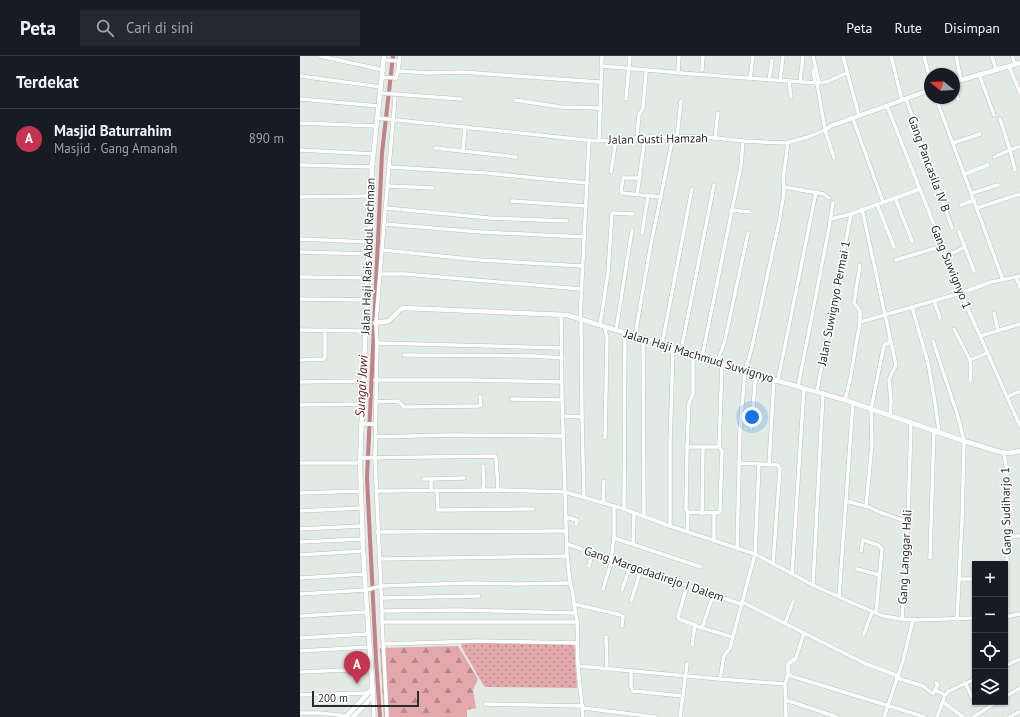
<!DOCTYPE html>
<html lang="id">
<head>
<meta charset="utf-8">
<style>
	:root { --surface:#171b24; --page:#242831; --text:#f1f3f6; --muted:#9ea1a6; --line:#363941; --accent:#c4344f }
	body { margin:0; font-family:"PT Sans",sans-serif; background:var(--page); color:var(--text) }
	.controls { position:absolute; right:12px; bottom:12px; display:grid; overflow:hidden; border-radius:0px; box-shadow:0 1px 3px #0004 }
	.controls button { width:36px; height:36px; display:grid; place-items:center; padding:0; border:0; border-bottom:1px solid var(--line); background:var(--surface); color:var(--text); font:20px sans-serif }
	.compass { position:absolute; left:624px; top:12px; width:36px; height:36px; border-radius:50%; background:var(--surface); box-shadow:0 1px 3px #0004; rotate:288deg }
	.scale { position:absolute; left:12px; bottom:10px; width:107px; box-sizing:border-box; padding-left:4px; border:2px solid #292c2a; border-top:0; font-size:11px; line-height:14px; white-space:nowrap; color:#292c2a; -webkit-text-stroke:3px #fff; paint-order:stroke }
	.you { position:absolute; left:452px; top:361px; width:14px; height:14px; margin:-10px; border:3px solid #fff; border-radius:50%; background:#1a73e8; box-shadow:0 0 0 6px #1a73e833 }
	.badge { display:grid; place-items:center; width:26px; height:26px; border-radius:50%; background:var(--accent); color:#fff; font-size:13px; font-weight:700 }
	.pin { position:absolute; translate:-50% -33px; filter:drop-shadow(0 1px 2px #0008) }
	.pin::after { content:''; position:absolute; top:21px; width:14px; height:12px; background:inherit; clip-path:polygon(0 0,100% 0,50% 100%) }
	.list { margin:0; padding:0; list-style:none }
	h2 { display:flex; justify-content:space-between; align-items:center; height:52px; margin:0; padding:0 16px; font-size:17px }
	h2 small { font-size:13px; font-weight:400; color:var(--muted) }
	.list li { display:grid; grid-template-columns:26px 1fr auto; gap:12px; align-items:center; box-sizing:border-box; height:60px; padding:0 16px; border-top:1px solid var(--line) }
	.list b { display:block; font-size:15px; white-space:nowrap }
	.list p { margin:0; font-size:13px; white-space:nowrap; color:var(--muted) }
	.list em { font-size:13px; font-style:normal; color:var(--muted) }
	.icon { flex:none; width:22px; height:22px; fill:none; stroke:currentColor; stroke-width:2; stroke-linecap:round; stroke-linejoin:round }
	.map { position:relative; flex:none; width:720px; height:661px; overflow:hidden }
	header { display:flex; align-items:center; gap:24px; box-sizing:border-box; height:56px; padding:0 20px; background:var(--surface); border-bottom:1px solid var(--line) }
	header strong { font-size:19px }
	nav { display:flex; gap:22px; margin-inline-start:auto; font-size:14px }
	.search { width:280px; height:36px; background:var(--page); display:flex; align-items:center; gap:10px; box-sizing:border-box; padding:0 14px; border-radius:0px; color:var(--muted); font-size:15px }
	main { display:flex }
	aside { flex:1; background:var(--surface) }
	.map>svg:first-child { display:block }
	.grass { fill:url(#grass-dots) }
	.forest { fill:url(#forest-firs) }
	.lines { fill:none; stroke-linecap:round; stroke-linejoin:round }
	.canal { stroke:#c38287; stroke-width:4 }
	.minor-casing { stroke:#bac2bc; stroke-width:4.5 }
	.tertiary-casing { stroke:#bac2bc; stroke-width:5.5 }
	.minor { stroke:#fff; stroke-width:3.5 }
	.tertiary { stroke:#fff; stroke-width:4.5 }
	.labels { text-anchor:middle; stroke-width:3; stroke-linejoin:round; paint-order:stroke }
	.street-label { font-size:12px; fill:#292c2a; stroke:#fff }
	.water-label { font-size:13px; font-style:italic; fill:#661826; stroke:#fff }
</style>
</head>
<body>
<header>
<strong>Peta</strong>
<div class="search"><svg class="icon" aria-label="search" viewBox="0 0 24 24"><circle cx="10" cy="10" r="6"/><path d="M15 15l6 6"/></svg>Cari di sini</div>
<nav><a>Peta</a><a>Rute</a><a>Disimpan</a></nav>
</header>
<main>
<aside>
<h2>Terdekat<small></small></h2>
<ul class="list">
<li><span class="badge">A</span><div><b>Masjid Baturrahim</b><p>Masjid · Gang Amanah</p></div><em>890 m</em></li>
</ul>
</aside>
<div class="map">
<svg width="720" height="661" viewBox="0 0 720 661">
	<defs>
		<pattern id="grass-dots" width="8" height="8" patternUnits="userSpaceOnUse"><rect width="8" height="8" fill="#e2a8ac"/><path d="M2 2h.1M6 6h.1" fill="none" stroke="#b7898c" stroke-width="1.8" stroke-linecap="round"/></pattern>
		<pattern id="forest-firs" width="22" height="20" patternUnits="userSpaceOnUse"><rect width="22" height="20" fill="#e2a8ac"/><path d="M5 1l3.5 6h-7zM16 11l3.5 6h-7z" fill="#b7898c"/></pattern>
	</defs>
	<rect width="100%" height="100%" fill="#e1eae4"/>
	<path class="grass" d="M163 586 274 587 277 632 185 631 182 627 161 590Z"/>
	<path class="forest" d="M158 590 178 623 173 634 176 652 167 654V661H84L80 592Z"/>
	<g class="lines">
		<path class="canal" d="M80 661 76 603 67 422 82 97 93 0"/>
		<defs>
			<g id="minor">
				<path d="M20 0 83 14"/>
				<path d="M513 0 519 27"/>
				<path d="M543 0 559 60"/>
				<path d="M591 0 602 44"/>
				<path d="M624 0 630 23"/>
				<path d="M656 0 661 24"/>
				<path d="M692 0 696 14"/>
				<path d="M712 0 715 8"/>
				<path d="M83 4 99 5"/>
				<path d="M301 10 393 18 517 27 526 26 547 17"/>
				<path d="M709 10 720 37"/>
				<path d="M515 13 513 15 515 27"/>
				<path d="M402 14 403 0"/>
				<path d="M98 15 100 0"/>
				<path d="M378 17 379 0"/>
				<path d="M679 18 694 59"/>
				<path d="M0 20 81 31"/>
				<path d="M82 21 96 22 98 15 128 17 161 16 300 26"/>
				<path d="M450 23 453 0"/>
				<path d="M469 24 472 4"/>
				<path d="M480 25 483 0"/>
				<path d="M489 25 491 41"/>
				<path d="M500 26 503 0"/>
				<path d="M517 27 525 74 534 102"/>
				<path d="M654 33 658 43"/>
				<path d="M80 37 161 43"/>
				<path d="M636 42 703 224"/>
				<path d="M0 43 79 50"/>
				<path d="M326 43 330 0"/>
				<path d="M606 43 652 172"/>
				<path d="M215 44 261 51 299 52"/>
				<path d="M587 50 661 237 720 370"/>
				<path d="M78 62 295 85 345 81H407L443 85 486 87 508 81 525 74"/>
				<path d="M553 63 583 146"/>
				<path d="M0 67 76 70"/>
				<path d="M337 81 339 59 343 52 346 17"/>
				<path d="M377 81 381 45"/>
				<path d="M415 82 418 57"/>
				<path d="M299 84 302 0"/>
				<path d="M653 87 680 78"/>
				<path d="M135 92 216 101"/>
				<path d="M0 94 74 98"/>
				<path d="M163 94 165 71"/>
				<path d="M694 101 710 94 700 63"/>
				<path d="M1 109 72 111"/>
				<path d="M89 111 186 117 287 127"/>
				<path d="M715 114 710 94 720 90"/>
				<path d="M311 116 316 83"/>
				<path d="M665 118 688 109"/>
				<path d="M339 122H323L321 135 322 137 360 141"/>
				<path d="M87 130 133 132"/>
				<path d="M484 131 524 138 529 142"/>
				<path d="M672 137 698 129"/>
				<path d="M337 139 345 81"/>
				<path d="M0 141 71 140"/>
				<path d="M595 142 612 185"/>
				<path d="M212 145 286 150"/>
				<path d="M577 148 594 191"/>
				<path d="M661 149 674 144"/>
				<path d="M86 152 189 162 267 165"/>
				<path d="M677 152 720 138"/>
				<path d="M562 153 596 309 589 323 591 346 590 359"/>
				<path d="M431 154 450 156"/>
				<path d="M531 163 551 158 620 133"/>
				<path d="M84 168 95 42"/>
				<path d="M659 176 674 215"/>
				<path d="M342 177 348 140"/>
				<path d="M0 183 69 186"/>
				<path d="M83 194 179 204 282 210"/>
				<path d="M0 196 68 198"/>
				<path d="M646 200 665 191"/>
				<path d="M596 204 642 190"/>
				<path d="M81 218H105L281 233"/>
				<path d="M0 221 67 222"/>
				<path d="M716 221 720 231"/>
				<path d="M0 243 66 244"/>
				<path d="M634 245 640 262"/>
				<path d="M612 251 628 307 635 347 639 376"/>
				<path d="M694 257 698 274"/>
				<path d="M261 259 262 344 267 500 270 527 272 534 277 566 278 610 283 661"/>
				<path d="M280 263 289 84"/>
				<path d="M281 263 282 361 284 441"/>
				<path d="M560 266V255L554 247 560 209"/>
				<path d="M300 269 308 217 312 157 333 158"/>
				<path d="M654 273 670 304"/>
				<path d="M0 274 65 275"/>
				<path d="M316 274 332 174"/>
				<path d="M335 280 350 193 373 81"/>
				<path d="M680 280 720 268"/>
				<path d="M343 282 344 461"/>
				<path d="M633 285 658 361 664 385 662 465 657 563"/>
				<path d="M77 287 262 292"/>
				<path d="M362 288 392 133"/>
				<path d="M381 295 414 129"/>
				<path d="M104 299 235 300 262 302"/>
				<path d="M393 299V338L389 347 387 391 386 453 388 456 414 457"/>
				<path d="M402 301 441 110 443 85"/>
				<path d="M0 304 24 303 25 301V274"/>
				<path d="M417 307 425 284 448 177"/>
				<path d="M75 324H169L261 326"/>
				<path d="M478 324 516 136"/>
				<path d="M670 325 671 312 670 304 687 297"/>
				<path d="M0 326 63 325"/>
				<path d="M498 331 529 172 533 147"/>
				<path d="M517 335 551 158"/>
				<path d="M707 341 720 335"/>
				<path d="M212 343 262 344"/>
				<path d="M545 344 550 324 560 266 661 237 691 226 720 220"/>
				<path d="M75 346 98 345 104 351 178 350 181 349 180 340"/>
				<path d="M0 349 62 348"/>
				<path d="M262 360 282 361"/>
				<path d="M611 366 608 466 602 563 613 564 675 562"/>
				<path d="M61 368H75"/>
				<path d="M451 372 456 318"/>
				<path d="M75 381 149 379 264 380"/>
				<path d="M305 382 307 283 305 271"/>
				<path d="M387 391H419"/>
				<path d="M704 397 707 417V560"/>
				<path d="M60 402 195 400 196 402 198 434"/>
				<path d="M0 407H60"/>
				<path d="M439 407 478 409 480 412 473 508"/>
				<path d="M459 409 455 498 430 592 424 600 420 623 485 628"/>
				<path d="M469 409 474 323"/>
				<path d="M123 423H131"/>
				<path d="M131 434V423L164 422"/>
				<path d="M137 434 138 454 233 453"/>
				<path d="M183 434 184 427 183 410"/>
				<path d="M76 435 198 434 265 436 324 453 370 470 455 498 513 529 539 541 583 560 602 563"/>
				<path d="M0 437 60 435"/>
				<path d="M546 445 569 451 579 456 608 466"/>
				<path d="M303 447 304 425"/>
				<path d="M566 450 572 388 571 353 583 294 585 288 589 287 590 284"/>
				<path d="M324 453 325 277"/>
				<path d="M0 455 61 452"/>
				<path d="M402 458 403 392"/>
				<path d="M266 461 277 464 276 468"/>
				<path d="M370 470V388L373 292"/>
				<path d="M0 473 62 470"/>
				<path d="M77 476 266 475"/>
				<path d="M387 476 388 456"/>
				<path d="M707 480H720"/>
				<path d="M314 482 401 511"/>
				<path d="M414 485V457L420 456V453L422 395 419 391 422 309"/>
				<path d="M0 486 62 483"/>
				<path d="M267 488 441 548"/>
				<path d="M333 488 334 457"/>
				<path d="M437 493 440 374 445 315 452 291 479 166 484 137 483 124 488 86"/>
				<path d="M561 495 563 484 578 489 582 493 576 557"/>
				<path d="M0 499 63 495"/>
				<path d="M630 502 634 375"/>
				<path d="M80 503 267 500"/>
				<path d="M311 504 314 482V450"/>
				<path d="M289 510 292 497"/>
				<path d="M557 513 579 519"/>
				<path d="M492 518 504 332"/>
				<path d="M0 522 65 518"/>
				<path d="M659 523H675"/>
				<path d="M513 529 523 337"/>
				<path d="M387 530 378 561 379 563 395 569 392 589"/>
				<path d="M303 533 312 504"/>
				<path d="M322 534 330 510"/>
				<path d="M0 538 66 534 81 530 168 527 217 528 270 527"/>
				<path d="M539 541 553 346"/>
				<path d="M81 542 179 540"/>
				<path d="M331 545 341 514"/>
				<path d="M442 546 564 607 598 620"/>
				<path d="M274 548 321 559 323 561 322 570"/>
				<path d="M82 555 75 402 77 287 76 267 84 168 181 176 284 181"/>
				<path d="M275 557 157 554 82 555V566H277"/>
				<path d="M0 560 67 556"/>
				<path d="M705 561 720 558"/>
				<path d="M82 566 87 661"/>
				<path d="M485 567 493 546"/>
				<path d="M396 570 432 581"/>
				<path d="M402 572 413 539"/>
				<path d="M564 578 572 556"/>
				<path d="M306 581 307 613"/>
				<path d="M0 582 68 578"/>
				<path d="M83 588 179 585 277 587"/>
				<path d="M0 595 69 591"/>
				<path d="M278 610 420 623"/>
				<path d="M705 610 720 603"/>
				<path d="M331 615V631L333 635 383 640"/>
				<path d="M0 616 70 613"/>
				<path d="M488 619 625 661"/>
				<path d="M597 622 623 630 633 638 635 634"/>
				<path d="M636 627 638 628 635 634 645 639"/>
				<path d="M665 627 672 641"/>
				<path d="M0 639 68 637"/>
				<path d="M73 640 74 661"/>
				<path d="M705 641 720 632"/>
				<path d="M486 644 537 661"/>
				<path d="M643 646 663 661"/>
				<path d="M185 648 283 650"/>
				<path d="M283 652 355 661"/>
				<path d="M0 657H19L48 660"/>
				<path d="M380 661 387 608"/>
				<path d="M486 661 485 628 488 619V608L496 602 504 577"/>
				<path d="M584 661 603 605 613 564"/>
				<path d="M637 661 645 639 649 635 675 623"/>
				<path d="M673 661 697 646"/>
				<path d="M710 661 720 655"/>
			</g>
			<g id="tertiary">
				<path d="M654 26 720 7"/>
				<path d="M525 74 531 70 630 34"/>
				<path d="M75 267 89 265 101 253 105 252 267 259 362 288 422 309 545 344 664 385 700 396 709 397 720 395"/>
				<path d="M46 661 72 633"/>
				<path d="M53 661 73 640 63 495 60 407 72 111 84 0"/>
			</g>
		</defs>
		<use href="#minor" class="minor-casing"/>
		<use href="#tertiary" class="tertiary-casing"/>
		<use href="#minor" class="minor"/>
		<use href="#tertiary" class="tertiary"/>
	</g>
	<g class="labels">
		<g class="street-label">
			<text transform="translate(358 83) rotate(-1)" y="4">Jalan Gusti Hamzah</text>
			<text transform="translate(629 108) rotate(70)" y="4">Gang Pancasila IV B</text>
			<text transform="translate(68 200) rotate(-88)" y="4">Jalan Haji Rais Abdul Rachman</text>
			<text transform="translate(651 211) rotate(68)" y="4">Gang Suwignyo 1</text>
			<text transform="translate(534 247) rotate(-79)" y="4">Jalan Suwignyo Permai 1</text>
			<text transform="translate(399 300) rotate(17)" y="4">Jalan Haji Machmud Suwignyo</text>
			<text transform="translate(706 455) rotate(-91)" y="4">Gang Sudiharjo 1</text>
			<text transform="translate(605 501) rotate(-87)" y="4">Gang Langgar Hali</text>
			<text transform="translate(354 518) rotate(19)" y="4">Gang Margodadirejo I Dalem</text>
		</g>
		<g class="water-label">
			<text transform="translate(61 330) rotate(-87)" y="5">Sungai Jawi</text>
		</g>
	</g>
</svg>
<div class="controls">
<button>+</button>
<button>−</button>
<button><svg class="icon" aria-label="locate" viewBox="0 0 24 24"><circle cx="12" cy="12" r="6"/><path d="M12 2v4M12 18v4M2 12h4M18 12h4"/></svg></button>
<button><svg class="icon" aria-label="layers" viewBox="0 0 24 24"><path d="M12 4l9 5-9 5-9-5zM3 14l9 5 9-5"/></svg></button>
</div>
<svg class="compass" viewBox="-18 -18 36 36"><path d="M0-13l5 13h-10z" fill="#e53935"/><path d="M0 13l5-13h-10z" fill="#9ea1a6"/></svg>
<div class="scale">200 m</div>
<div class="you"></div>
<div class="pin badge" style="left:57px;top:628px">A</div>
</div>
</main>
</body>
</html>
